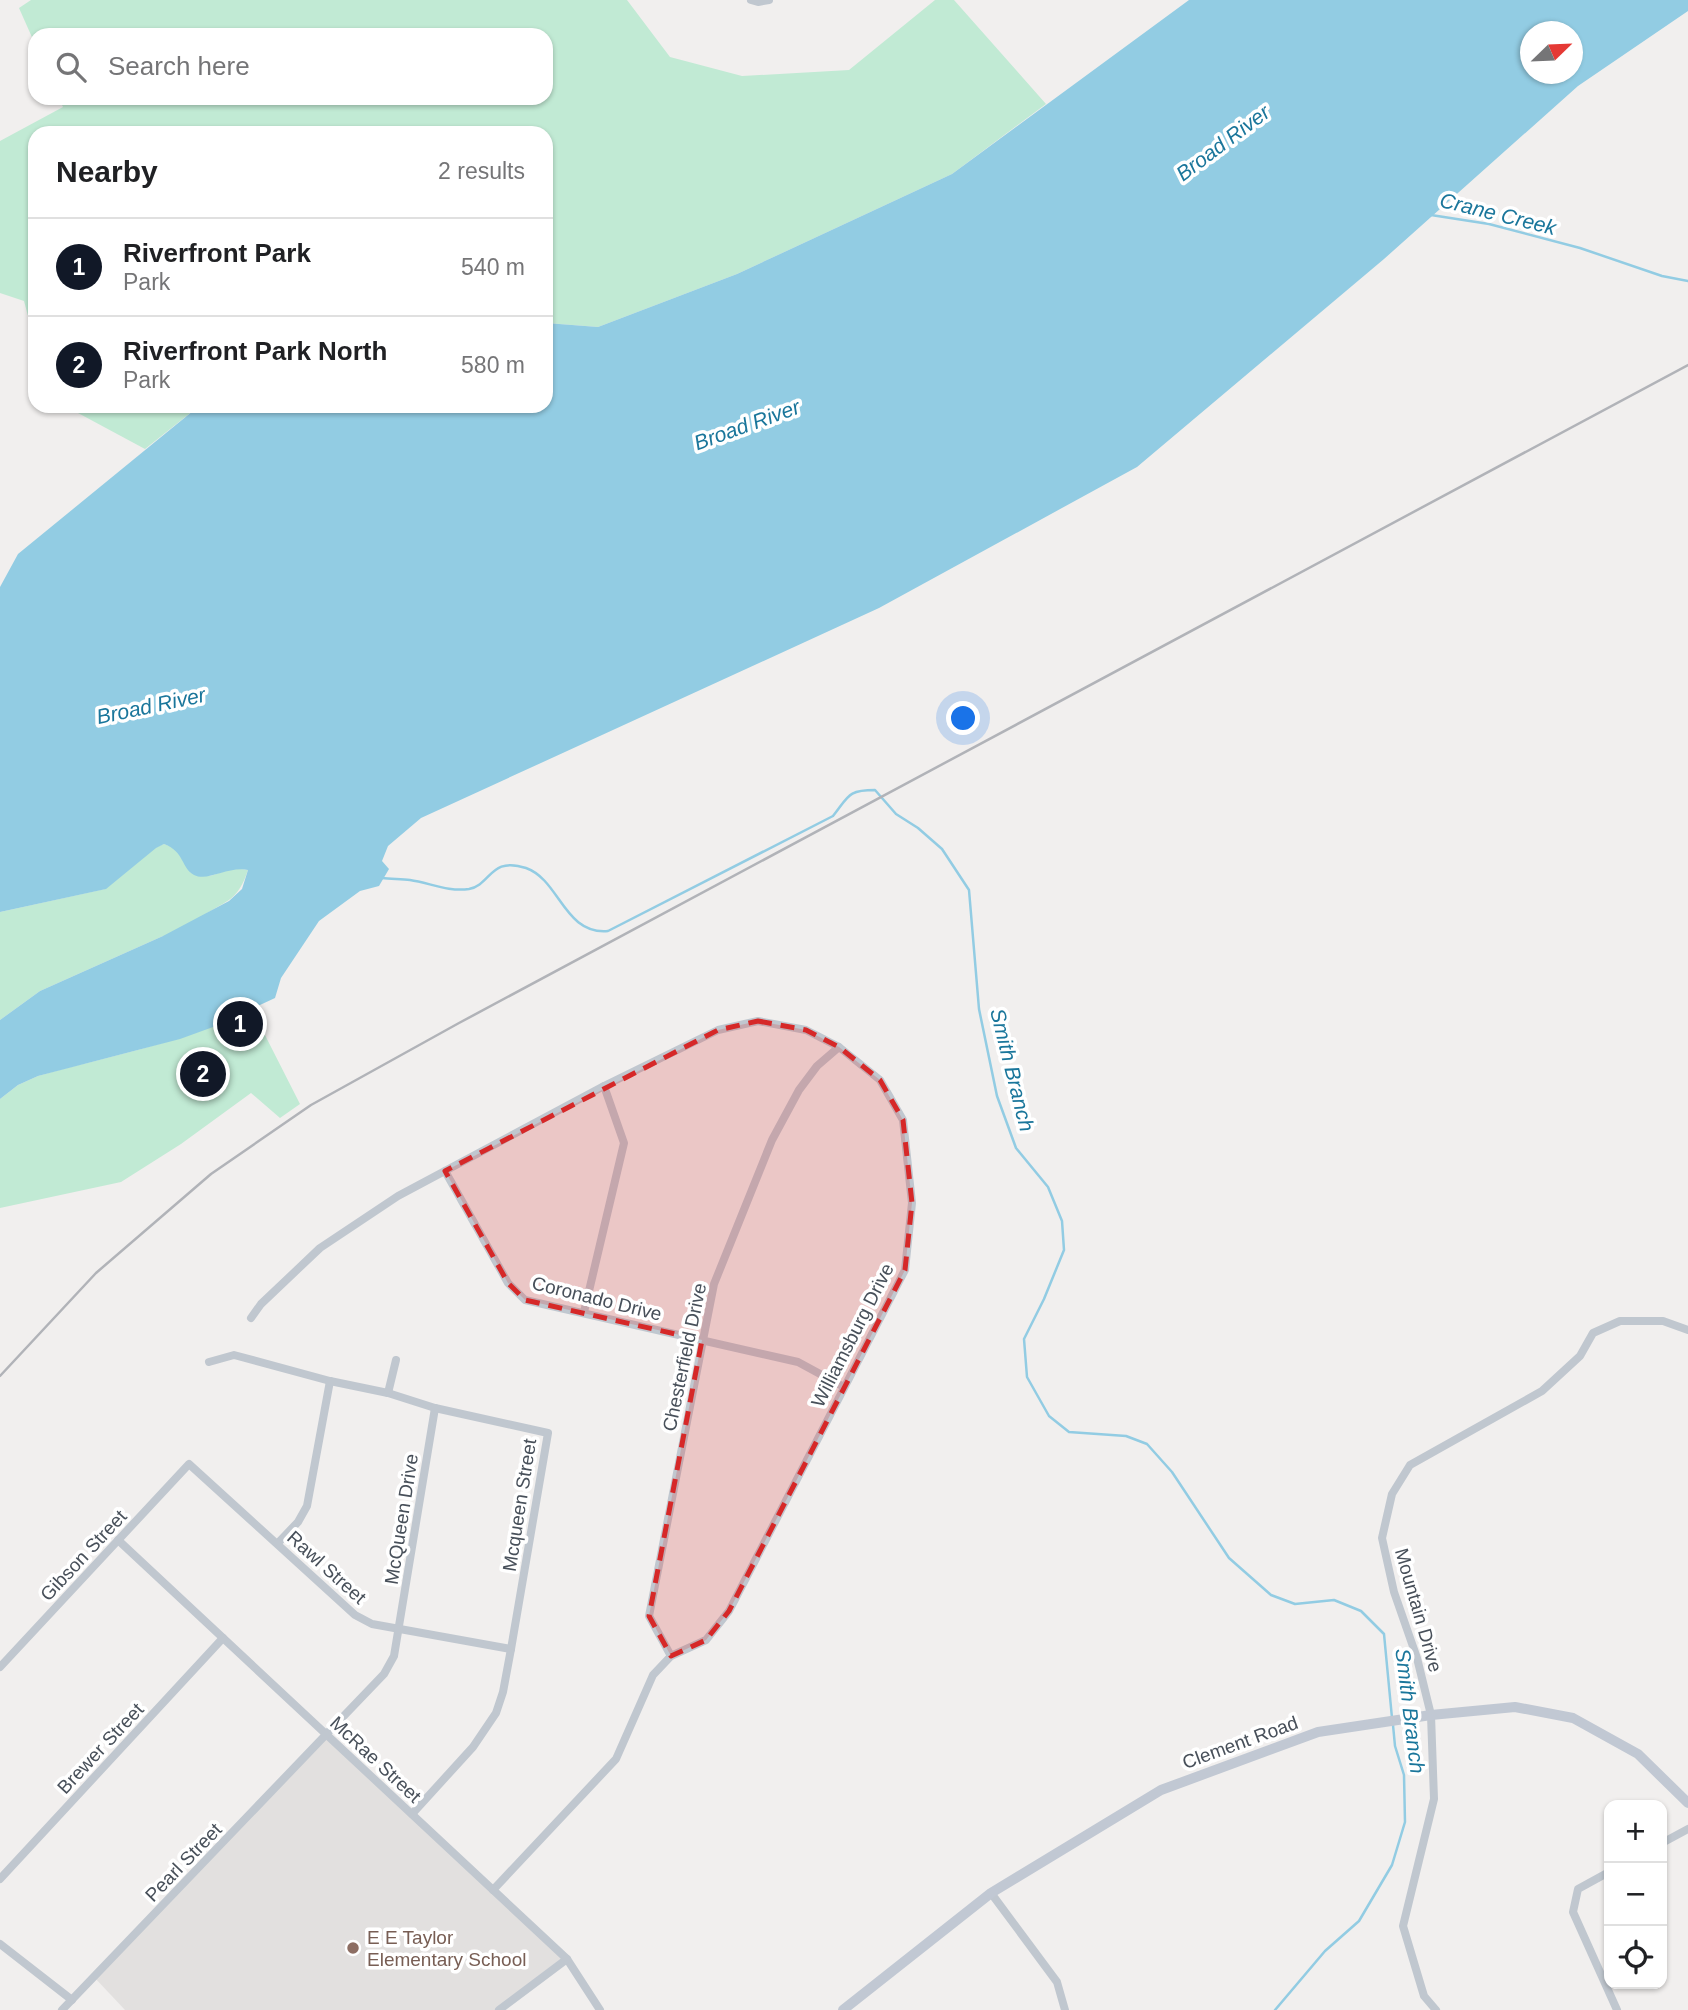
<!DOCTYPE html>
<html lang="en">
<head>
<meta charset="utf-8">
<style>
	:root { --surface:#fff; --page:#f6f6f6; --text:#202124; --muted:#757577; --line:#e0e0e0; --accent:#111827 }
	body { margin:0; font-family:Arial,sans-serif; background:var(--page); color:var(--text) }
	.controls { position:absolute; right:21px; bottom:21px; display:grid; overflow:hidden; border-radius:14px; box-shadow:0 2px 5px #0004 }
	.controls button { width:63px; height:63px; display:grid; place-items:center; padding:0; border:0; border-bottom:2px solid var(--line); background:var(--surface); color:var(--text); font:35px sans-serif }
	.compass { position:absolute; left:1520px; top:21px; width:63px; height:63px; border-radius:50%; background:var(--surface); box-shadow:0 2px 5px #0004; rotate:67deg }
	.you { position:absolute; left:964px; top:719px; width:24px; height:24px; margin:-18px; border:5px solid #fff; border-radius:50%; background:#1a73e8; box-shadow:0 0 0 10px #1a73e833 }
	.badge { display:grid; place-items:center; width:46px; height:46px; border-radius:50%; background:var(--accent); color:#fff; font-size:23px; font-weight:700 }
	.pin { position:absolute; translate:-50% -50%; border:4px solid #fff; box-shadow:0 2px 7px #0006 }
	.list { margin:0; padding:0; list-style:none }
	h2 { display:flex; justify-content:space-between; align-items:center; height:91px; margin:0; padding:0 28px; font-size:30px }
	h2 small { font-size:23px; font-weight:400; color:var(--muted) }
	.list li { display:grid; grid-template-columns:46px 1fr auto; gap:21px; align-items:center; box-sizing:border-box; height:98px; padding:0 28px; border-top:2px solid var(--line) }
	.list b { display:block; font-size:26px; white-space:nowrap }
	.list p { margin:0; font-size:23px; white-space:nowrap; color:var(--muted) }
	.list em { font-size:23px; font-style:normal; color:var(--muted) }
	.icon { flex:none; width:38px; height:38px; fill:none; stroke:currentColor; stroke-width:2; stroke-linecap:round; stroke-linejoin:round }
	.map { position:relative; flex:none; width:1688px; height:2010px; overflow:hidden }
	.search { position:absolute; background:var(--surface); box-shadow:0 2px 5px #0004; left:28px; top:28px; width:525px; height:77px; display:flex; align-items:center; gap:18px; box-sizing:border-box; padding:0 24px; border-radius:21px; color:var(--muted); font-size:26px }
	.panel { position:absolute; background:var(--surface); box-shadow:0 2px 5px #0004; left:28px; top:126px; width:525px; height:287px; border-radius:21px }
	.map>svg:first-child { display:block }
	.education { fill:#e2e0df }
	.green { fill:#c1ead4 }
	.water { fill:#92cce3; fill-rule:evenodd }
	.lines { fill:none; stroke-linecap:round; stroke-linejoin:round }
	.stream { stroke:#92cce3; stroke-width:2.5 }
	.street { stroke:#c0c7cf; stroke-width:8 }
	.secondary { stroke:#c1c8d3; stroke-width:10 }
	.rail { stroke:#b1b3b8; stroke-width:2.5 }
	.marked { fill:#d62828; fill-opacity:0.2; stroke:#d62828; stroke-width:5; stroke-dasharray:14 9; stroke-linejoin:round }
	.education-dot { fill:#8d6e63; stroke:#fff; stroke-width:2.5 }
	.labels { text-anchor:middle; stroke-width:7; stroke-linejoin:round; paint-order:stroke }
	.street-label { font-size:19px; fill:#48505a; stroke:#fff }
	.education-label { font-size:19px; fill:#785e54; stroke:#fff; text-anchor:start }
	.water-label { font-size:21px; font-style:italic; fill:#1a769b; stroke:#fff }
</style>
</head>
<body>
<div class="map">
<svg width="1688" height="2010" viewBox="0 0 1688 2010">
	<rect width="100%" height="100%" fill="#f1efee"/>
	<path class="education" d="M327 1735 567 1959 499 2010H125L94 1977Z"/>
	<g class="green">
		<path d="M31 0H627L670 57 742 76 849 70 935 0H954L1046 104 952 174 737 274 598 327 546 323V133H35V342L24 301 0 293V141L63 107 59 98H546V35H35V44L19 8Z"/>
		<path d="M65 406H199L145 449Z"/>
		<path d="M164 844 175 848 191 873 210 876 234 868 248 870C238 900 228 900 204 915L300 1104 280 1118 251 1093 181 1144 121 1182 0 1208V1099L18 1085 38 1076C108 1056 179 1044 244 1012L163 936 40 991 0 1020V912L105 889 156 847Z"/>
	</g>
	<path class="water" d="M1189 0H1688V11L1578 86 1384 259 1137 467 879 608 421 818 388 846 382 861 389 869 379 886 360 891 319 921 281 978 275 998 213 1027 180 1039 38 1076 18 1085 0 1099V1020L40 991 163 936 229 901 242 889 248 870C228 866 208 882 194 875 181 868 185 852 164 844L156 848 106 889 0 912V587L18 554 199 406H546V323L598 327 737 274 952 174ZM1530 32H1572V74H1530Z"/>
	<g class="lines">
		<g class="stream">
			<path d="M1431 215 1489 224 1580 248 1662 276 1688 281"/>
			<path d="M382 878C391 879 401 879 410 880 430 883 448 892 469 889 491 885 490 856 526 868 560 880 564 935 608 931L833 816C849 796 847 790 875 790L896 814 918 828 942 849 969 890 979 1009 997 1096 1016 1148 1048 1187 1062 1221 1064 1250 1044 1299 1024 1339 1027 1377 1049 1416 1069 1432 1126 1436 1147 1444 1172 1472 1229 1558 1271 1595 1295 1604 1334 1600 1361 1611 1384 1634 1392 1718"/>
			<path d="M1275 2010 1325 1951 1359 1921 1392 1865 1405 1822 1404 1775 1395 1746 1393 1725"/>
		</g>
		<g class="street">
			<path d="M751 0 758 2 769 0"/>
			<path d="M445 1171 508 1283 525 1300 798 1362 844 1387"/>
			<path d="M584 1312 624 1143 604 1086"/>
			<path d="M251 1318 261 1304 320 1248 398 1196 604 1086 718 1030 758 1021 806 1030 839 1047 880 1080 903 1120 912 1203 905 1270 729 1611 706 1640 671 1656 653 1675 616 1759 493 1890"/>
			<path d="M209 1362 234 1355 330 1381 388 1393 435 1408 548 1433 511 1649 503 1692 496 1713 473 1747 412 1814"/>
			<path d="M388 1393 396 1360"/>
			<path d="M118 1540 567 1959 600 2010"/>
			<path d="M278 1543 298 1522 307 1506 330 1381"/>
			<path d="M671 1656 649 1616 714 1284 772 1140 799 1090 817 1066 839 1047"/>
			<path d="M0 1667 189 1464 355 1615 372 1624 511 1649"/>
			<path d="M1662 1843 1688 1829"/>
			<path d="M1609 1872 1578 1889 1573 1912 1617 2010"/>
			<path d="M0 1879 223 1638"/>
			<path d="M991 1893 1057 1982 1065 2010"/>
			<path d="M0 1944 72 2000"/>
			<path d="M62 2010 384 1674 394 1656 435 1408"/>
			<path d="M499 2010 567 1959"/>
			<path d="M1436 2010 1424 1996 1403 1926 1434 1799 1431 1715 1417 1658 1394 1592 1382 1538 1392 1494 1410 1465 1542 1391 1580 1356 1593 1333 1620 1321H1663L1688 1330"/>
		</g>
		<path class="secondary" d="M843 2010 991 1893 1161 1790 1318 1732 1431 1715 1515 1707 1573 1718 1638 1754 1688 1803"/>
		<path class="rail" d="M0 1376 96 1273 211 1174 311 1105 459 1023 1688 365"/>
	</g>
	<path class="marked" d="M758 1021 806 1030 839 1047 880 1080 903 1120 912 1203 905 1270 729 1611 706 1640 671 1656 649 1616 702 1340 525 1300 508 1283 445 1171 718 1030Z"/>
	<circle class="education-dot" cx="353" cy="1948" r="7"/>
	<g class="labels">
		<g class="street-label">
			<text transform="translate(597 1298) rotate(14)" y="7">Coronado Drive</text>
			<text transform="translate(852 1335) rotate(-63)" y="7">Williamsburg Drive</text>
			<text transform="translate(684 1357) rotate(-78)" y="7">Chesterfield Drive</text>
			<text transform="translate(519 1505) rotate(-81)" y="7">Mcqueen Street</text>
			<text transform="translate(401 1519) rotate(-81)" y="7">McQueen Drive</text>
			<text transform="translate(83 1555) rotate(-47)" y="7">Gibson Street</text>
			<text transform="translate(327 1567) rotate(42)" y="7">Rawl Street</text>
			<text transform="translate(1419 1610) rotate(74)" y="7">Mountain Drive</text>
			<text transform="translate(1240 1742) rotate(-20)" y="7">Clement Road</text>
			<text transform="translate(100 1748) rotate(-47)" y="7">Brewer Street</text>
			<text transform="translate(376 1759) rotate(43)" y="7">McRae Street</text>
			<text transform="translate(183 1862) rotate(-46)" y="7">Pearl Street</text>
		</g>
		<g class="education-label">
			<text x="367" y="1944">E E Taylor<tspan x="367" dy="22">Elementary School</tspan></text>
		</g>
		<g class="water-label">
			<text transform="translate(1223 143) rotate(-37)" y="7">Broad River</text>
			<text transform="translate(1498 214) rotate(14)" y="7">Crane Creek</text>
			<text transform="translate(747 425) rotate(-20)" y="7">Broad River</text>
			<text transform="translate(151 706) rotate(-12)" y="7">Broad River</text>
			<text transform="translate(1012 1070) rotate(76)" y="7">Smith Branch</text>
			<text transform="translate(1410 1711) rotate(83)" y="7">Smith Branch</text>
		</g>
	</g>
</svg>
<div class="controls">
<button>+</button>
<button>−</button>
<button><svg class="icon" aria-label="locate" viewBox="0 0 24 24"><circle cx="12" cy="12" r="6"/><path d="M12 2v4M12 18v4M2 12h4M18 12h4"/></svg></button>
</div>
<svg class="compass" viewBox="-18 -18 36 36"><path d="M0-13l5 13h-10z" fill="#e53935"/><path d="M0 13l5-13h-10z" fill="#757577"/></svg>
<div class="you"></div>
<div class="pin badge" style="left:240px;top:1024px">1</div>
<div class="pin badge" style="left:203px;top:1074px">2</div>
<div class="search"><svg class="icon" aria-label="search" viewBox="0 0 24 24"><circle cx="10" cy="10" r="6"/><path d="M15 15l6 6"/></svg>Search here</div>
<section class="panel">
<h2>Nearby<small>2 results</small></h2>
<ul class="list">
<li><span class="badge">1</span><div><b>Riverfront Park</b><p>Park</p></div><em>540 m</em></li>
<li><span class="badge">2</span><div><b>Riverfront Park North</b><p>Park</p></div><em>580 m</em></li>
</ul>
</section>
</div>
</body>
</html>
